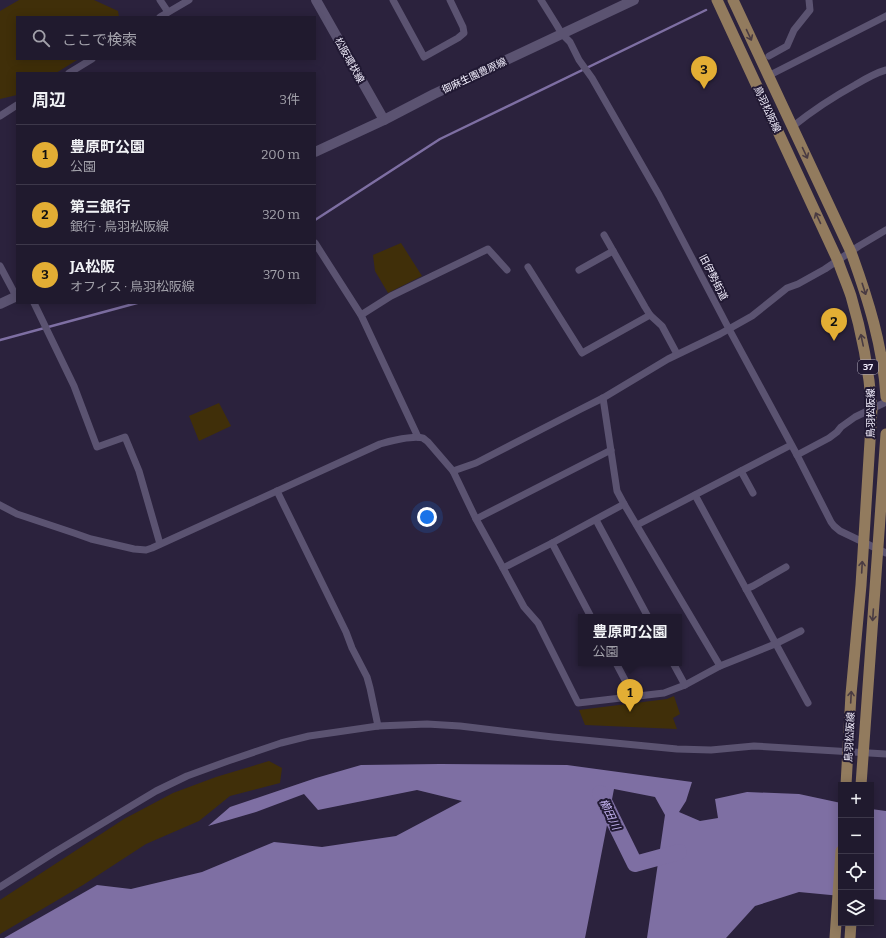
<!DOCTYPE html>
<html lang="ja">
<head>
<meta charset="utf-8">
<style>
	:root { --surface:#201a2e; --page:#2d273a; --text:#f1f3f6; --muted:#a2a1aa; --line:#3d384a; --accent:#e3ae34 }
	body { margin:0; font-family:Bitter,"Noto Sans JP",serif; background:var(--page); color:var(--text) }
	.controls { position:absolute; right:12px; bottom:12px; display:grid; overflow:hidden; border-radius:0px; box-shadow:0 2px 10px #0003 }
	.controls button { width:36px; height:36px; display:grid; place-items:center; padding:0; border:0; border-bottom:1px solid var(--line); background:var(--surface); color:var(--text); font:20px sans-serif }
	.you { position:absolute; left:427px; top:517px; width:14px; height:14px; margin:-10px; border:3px solid #fff; border-radius:50%; background:#1a73e8; box-shadow:0 0 0 6px #1a73e833 }
	.badge { display:grid; place-items:center; width:26px; height:26px; border-radius:50%; background:var(--accent); color:#111; font-size:13px; font-weight:700 }
	.pin { position:absolute; translate:-50% -33px; filter:drop-shadow(0 1px 2px #0008) }
	.pin::after { content:''; position:absolute; top:21px; width:14px; height:12px; background:inherit; clip-path:polygon(0 0,100% 0,50% 100%) }
	.popup { position:absolute; left:578px; top:614px; width:104px; height:52px; box-sizing:border-box; display:grid; place-content:center; border-radius:0px; background:var(--surface); filter:drop-shadow(0 1px 3px #0005); font-size:13px; white-space:nowrap; color:var(--muted) }
	.popup b { font-size:15px; color:var(--text) }
	.popup::after { content:''; position:absolute; left:50%; top:100%; margin-left:-8px; border:8px solid transparent; border-top-color:var(--surface) }
	.list { margin:0; padding:0; list-style:none }
	h2 { display:flex; justify-content:space-between; align-items:center; height:52px; margin:0; padding:0 16px; font-size:17px }
	h2 small { font-size:13px; font-weight:400; color:var(--muted) }
	.list li { display:grid; grid-template-columns:26px 1fr auto; gap:12px; align-items:center; box-sizing:border-box; height:60px; padding:0 16px; border-top:1px solid var(--line) }
	.list b { display:block; font-size:15px; white-space:nowrap }
	.list p { margin:0; font-size:13px; white-space:nowrap; color:var(--muted) }
	.list em { font-size:13px; font-style:normal; color:var(--muted) }
	.icon { flex:none; width:22px; height:22px; fill:none; stroke:currentColor; stroke-width:2; stroke-linecap:round; stroke-linejoin:round }
	.map { position:relative; flex:none; width:886px; height:938px; overflow:hidden }
	.search { position:absolute; background:var(--surface); box-shadow:0 2px 10px #0003; left:16px; top:16px; width:300px; height:44px; display:flex; align-items:center; gap:10px; box-sizing:border-box; padding:0 14px; border-radius:0px; color:var(--muted); font-size:15px }
	.panel { position:absolute; background:var(--surface); box-shadow:0 2px 10px #0003; left:16px; top:72px; width:300px; height:232px; border-radius:0px }
	.map>svg:first-child { display:block }
	.green { fill:#402f09 }
	.water { fill:#7e6fa3 }
	.lines { fill:none; stroke-linecap:round; stroke-linejoin:round }
	.stream { stroke:#7e6fa3; stroke-width:2.5 }
	.river { stroke:#7e6fa3; stroke-width:16 }
	.street { stroke:#5b5371; stroke-width:7 }
	.secondary { stroke:#5b5371; stroke-width:10 }
	.primary { stroke:#927b5e; stroke-width:11 }
	.oneway { stroke:#493b42 }
	.labels { text-anchor:middle; stroke-width:4; stroke-linejoin:round; paint-order:stroke }
	.shield { fill:#211933; stroke:#b4afc1; stroke-width:1 }
	.shield-label { font-size:9px; font-weight:bold; fill:#f3effe }
	.street-label { font-size:10px; fill:#f3effe; stroke:#211933 }
	.water-label { font-size:11px; font-style:italic; fill:#c7b6f4; stroke:#211933 }
</style>
</head>
<body>
<div class="map">
<svg width="886" height="938" viewBox="0 0 886 938">
	<rect width="100%" height="100%" fill="#2b223d"/>
	<g class="green">
		<path d="M19 0H94L118 11 119 17H17V59H76L77 60 56 73H17V95L0 99V11Z"/>
		<path d="M401 243 422 276 388 293 375 271 373 255Z"/>
		<path d="M219 403 231 426 199 441 189 416Z"/>
		<path d="M674 696 680 714 673 718 677 729 585 725 579 710 667 699Z"/>
		<path d="M269 761 282 768 280 783 230 796 199 821 146 844 83 885 0 934V900L124 819 173 793 216 777Z"/>
	</g>
	<g class="water">
		<path d="M440 764 567 765 692 782 686 801 679 812 700 821 718 818 715 799 747 792 799 794 841 803V896L799 892 755 906 726 938H647L665 815 655 797 614 789 585 938H4L97 885 131 889 202 872 274 842 322 847 396 836 462 801 417 790 318 810 304 794 256 812 208 826 230 807 316 778 361 765Z"/>
		<path d="M871 809 886 811V900L871 899Z"/>
	</g>
	<g class="lines">
		<g class="stream">
			<path d="M315 220 440 139 706 10"/>
			<path d="M0 340 137 303"/>
		</g>
		<path class="river" d="M600 793 635 864 679 852"/>
		<g class="street">
			<path d="M160 0 168 12"/>
			<path d="M393 0 424 57 458 38 464 33 463 27 450 0"/>
			<path d="M541 0 556 24 562 34 570 42 579 60 592 78 659 195 729 329 797 455 831 522 834 526 840 531 886 553"/>
			<path d="M160 17 189 0"/>
			<path d="M769 56 787 46 794 30 810 10 809 0"/>
			<path d="M69 73 92 59"/>
			<path d="M768 76 886 16"/>
			<path d="M0 116 17 105"/>
			<path d="M792 127C812 111 833 97 855 85 865 79 875 73 886 70"/>
			<path d="M604 235 645 307 650 315 662 326 677 354"/>
			<path d="M315 243 361 315 418 437"/>
			<path d="M0 266 16 296"/>
			<path d="M528 267 582 353 650 315"/>
			<path d="M579 270 613 251"/>
			<path d="M34 303 74 386 97 447 125 437 139 471 160 544"/>
			<path d="M361 315 391 296 488 249 507 270"/>
			<path d="M797 455 829 438 837 432 841 427 855 417 886 402"/>
			<path d="M453 471 476 463 581 409 603 398 668 359 720 334 752 316 787 288 798 284 825 269 859 246 886 230"/>
			<path d="M741 471 753 493"/>
			<path d="M277 491 346 632 352 648 367 677 370 688 378 726"/>
			<path d="M695 495 808 703"/>
			<path d="M0 505 17 514 74 533 91 539 134 549 146 550 152 548 380 444C390 441 414 435 423 438 424 439 427 441 428 442L453 471 476 519 503 568 524 607 538 623 578 703 664 693 685 685 720 666 624 504 617 491 603 398"/>
			<path d="M476 519 611 450"/>
			<path d="M596 520 648 617"/>
			<path d="M637 525 791 445"/>
			<path d="M552 543 591 617"/>
			<path d="M503 568 552 543 624 504"/>
			<path d="M746 589 753 586 786 567"/>
			<path d="M616 663 634 697"/>
			<path d="M673 663 685 685"/>
			<path d="M720 666 775 644 801 631"/>
			<path d="M0 887 55 852 141 800 156 791 187 776 228 761 281 743 309 736 337 732 378 726 427 724 460 726 553 737 677 749 711 750 754 746 886 754"/>
		</g>
		<g class="secondary">
			<path d="M316 0 384 120"/>
			<path d="M315 152 384 120 434 94 634 0"/>
			<path d="M0 304 17 296"/>
		</g>
		<g class="primary">
			<path d="M717 0 838 261C842 273 847 284 851 296 862 333 869 371 872 409L861 585 851 694 846 785"/>
			<path d="M733 0 851 252C868 299 883 346 886 397"/>
			<path d="M861 785 886 434"/>
			<path d="M835 938 841 851"/>
			<path d="M850 938 851 923"/>
		</g>
	</g>
	<defs><path id="oneway-shaft" d="M-6 0H5M1.5-3L5.5 0L1.5 3" fill="none" stroke-width="1.6" stroke-linecap="round" stroke-linejoin="round"/></defs>
	<g class="oneway">
		<use href="#oneway-shaft" transform="translate(749 35) rotate(65)"/>
		<use href="#oneway-shaft" transform="translate(805 153) rotate(65)"/>
		<use href="#oneway-shaft" transform="translate(818 218) rotate(-115)"/>
		<use href="#oneway-shaft" transform="translate(864 289) rotate(72)"/>
		<use href="#oneway-shaft" transform="translate(862 340) rotate(-102)"/>
		<use href="#oneway-shaft" transform="translate(862 567) rotate(-87)"/>
		<use href="#oneway-shaft" transform="translate(873 615) rotate(94)"/>
		<use href="#oneway-shaft" transform="translate(851 697) rotate(-87)"/>
	</g>
	<g class="labels">
		<rect class="shield" x="858" y="360" width="20" height="14" rx="3"/>
		<g class="shield-label">
			<text x="868" y="370">37</text>
		</g>
		<g class="street-label">
			<text transform="translate(350 60) rotate(61)" y="4">松阪環状線</text>
			<text transform="translate(474 75) rotate(-25)" y="4">御麻生園豊原線</text>
			<text transform="translate(768 109) rotate(65)" y="4">鳥羽松阪線</text>
			<text transform="translate(714 277) rotate(63)" y="4">旧伊勢街道</text>
			<text transform="translate(870 413) rotate(-90)" y="4">鳥羽松阪線</text>
			<text transform="translate(849 737) rotate(-87)" y="4">鳥羽松阪線</text>
		</g>
		<g class="water-label">
			<text transform="translate(610 814) rotate(64)" y="4">櫛田川</text>
		</g>
	</g>
</svg>
<div class="controls">
<button>+</button>
<button>−</button>
<button><svg class="icon" aria-label="locate" viewBox="0 0 24 24"><circle cx="12" cy="12" r="6"/><path d="M12 2v4M12 18v4M2 12h4M18 12h4"/></svg></button>
<button><svg class="icon" aria-label="layers" viewBox="0 0 24 24"><path d="M12 4l9 5-9 5-9-5zM3 14l9 5 9-5"/></svg></button>
</div>
<div class="you"></div>
<div class="pin badge" style="left:630px;top:712px">1</div>
<div class="popup"><b>豊原町公園</b>公園</div>
<div class="pin badge" style="left:834px;top:341px">2</div>
<div class="pin badge" style="left:704px;top:89px">3</div>
<div class="search"><svg class="icon" aria-label="search" viewBox="0 0 24 24"><circle cx="10" cy="10" r="6"/><path d="M15 15l6 6"/></svg>ここで検索</div>
<section class="panel">
<h2>周辺<small>3件</small></h2>
<ul class="list">
<li><span class="badge">1</span><div><b>豊原町公園</b><p>公園</p></div><em>200 m</em></li>
<li><span class="badge">2</span><div><b>第三銀行</b><p>銀行 · 鳥羽松阪線</p></div><em>320 m</em></li>
<li><span class="badge">3</span><div><b>JA松阪</b><p>オフィス · 鳥羽松阪線</p></div><em>370 m</em></li>
</ul>
</section>
</div>
</body>
</html>
